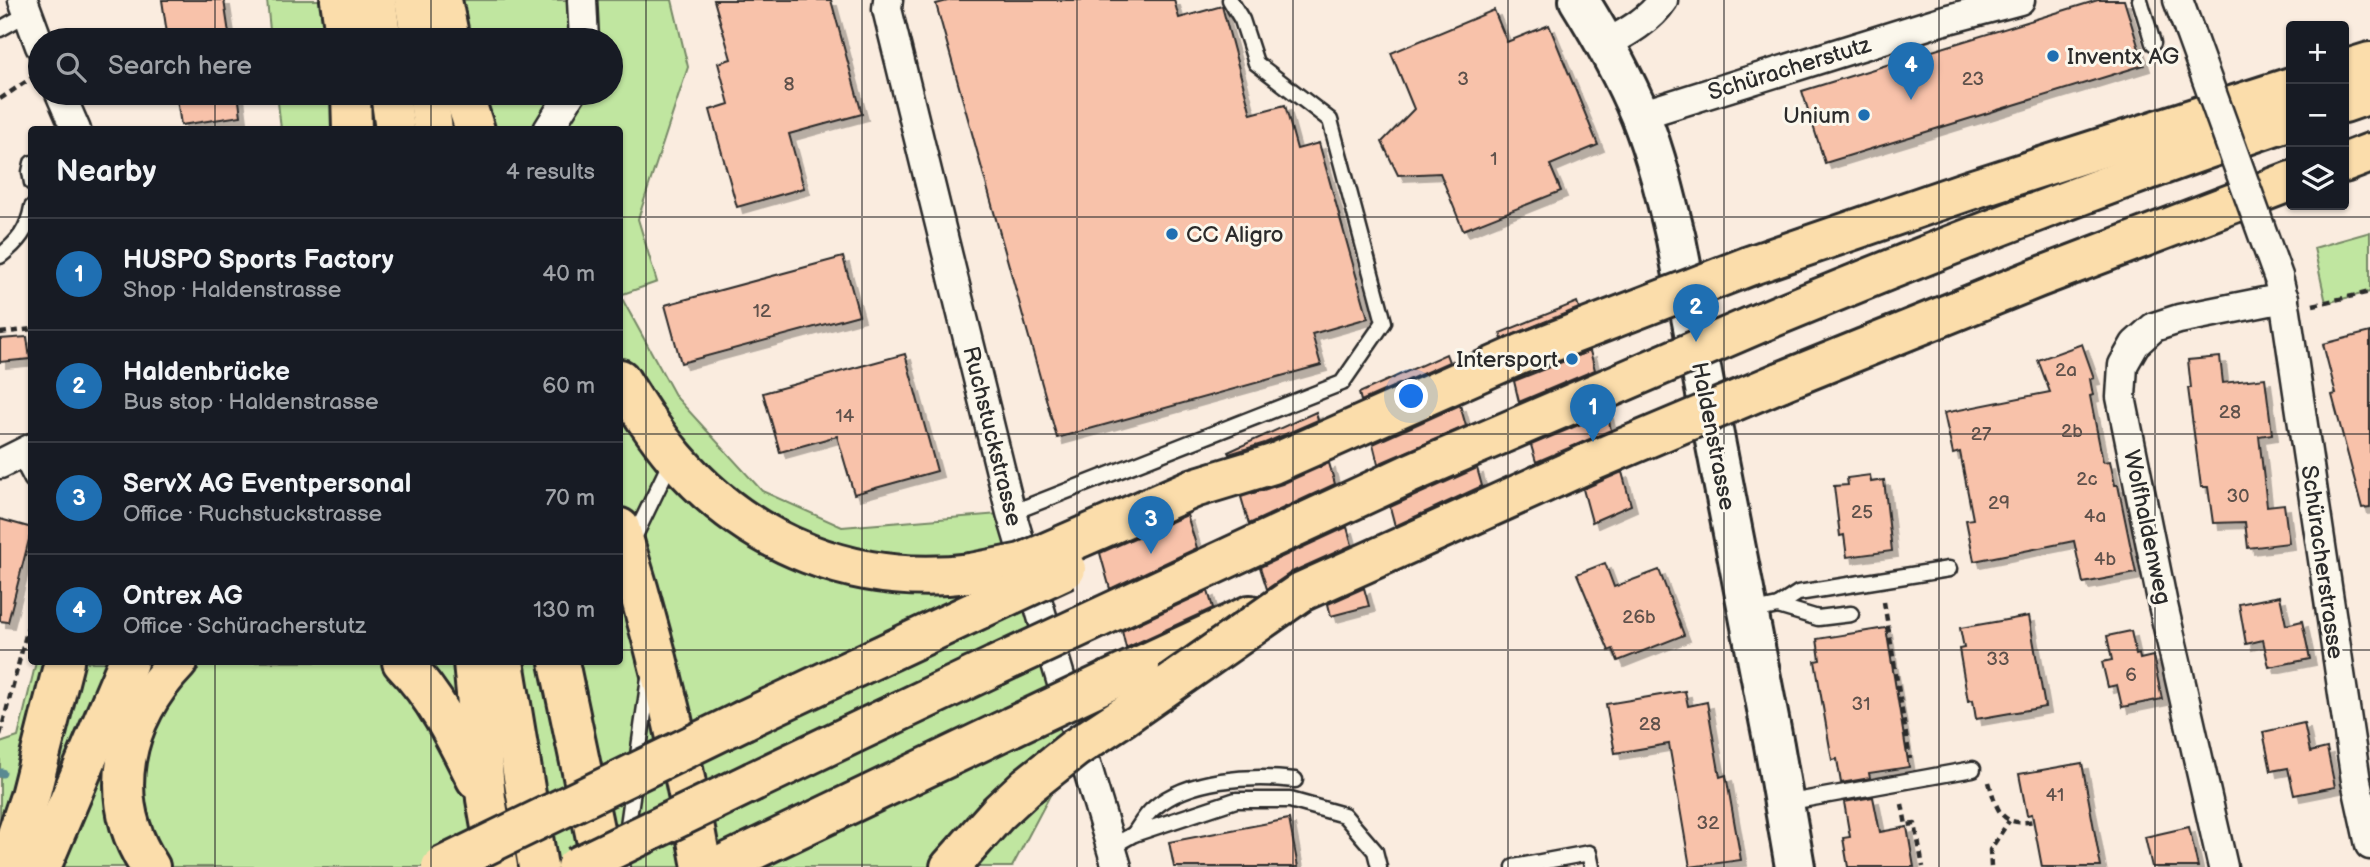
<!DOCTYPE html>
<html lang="en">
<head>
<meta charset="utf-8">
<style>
	:root { --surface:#171b24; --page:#242831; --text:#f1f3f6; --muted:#9ea1a6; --line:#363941; --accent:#1f6fb2 }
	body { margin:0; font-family:"Balsamiq Sans",sans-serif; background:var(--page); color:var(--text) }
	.controls { position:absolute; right:21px; top:21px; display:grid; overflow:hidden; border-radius:7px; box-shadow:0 2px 5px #0004 }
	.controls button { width:63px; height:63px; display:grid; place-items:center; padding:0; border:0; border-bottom:2px solid var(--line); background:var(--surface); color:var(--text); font:35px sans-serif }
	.you { position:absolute; left:1412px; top:397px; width:24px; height:24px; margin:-18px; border:5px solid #fff; border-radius:50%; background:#1a73e8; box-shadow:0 0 0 10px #1a73e833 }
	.badge { display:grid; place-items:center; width:46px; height:46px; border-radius:50%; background:var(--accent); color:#fff; font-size:23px; font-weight:700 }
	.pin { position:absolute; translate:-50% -58px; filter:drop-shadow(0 2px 4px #0008) }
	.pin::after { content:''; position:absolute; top:37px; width:24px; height:21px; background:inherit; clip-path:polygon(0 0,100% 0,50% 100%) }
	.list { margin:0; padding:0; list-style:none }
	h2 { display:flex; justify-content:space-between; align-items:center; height:91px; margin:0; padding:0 28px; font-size:30px }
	h2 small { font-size:23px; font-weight:400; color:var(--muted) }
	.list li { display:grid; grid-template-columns:46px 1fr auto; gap:21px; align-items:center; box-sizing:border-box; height:112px; padding:0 28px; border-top:2px solid var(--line) }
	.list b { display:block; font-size:26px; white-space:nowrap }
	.list p { margin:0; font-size:23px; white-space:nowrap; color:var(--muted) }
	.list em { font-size:23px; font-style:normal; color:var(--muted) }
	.icon { flex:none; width:38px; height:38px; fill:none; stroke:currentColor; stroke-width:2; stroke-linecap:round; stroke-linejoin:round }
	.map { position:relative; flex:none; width:2370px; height:867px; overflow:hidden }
	.search { position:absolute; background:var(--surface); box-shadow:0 2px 5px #0004; left:28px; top:28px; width:595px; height:77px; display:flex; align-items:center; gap:18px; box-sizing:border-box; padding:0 24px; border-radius:38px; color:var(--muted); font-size:26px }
	.panel { position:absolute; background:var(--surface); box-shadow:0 2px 5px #0004; left:28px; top:126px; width:595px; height:539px; border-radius:7px }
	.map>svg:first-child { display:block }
	.green { fill:#c0e6a0; stroke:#768866; stroke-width:2 }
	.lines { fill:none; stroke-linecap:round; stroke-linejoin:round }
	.stream { stroke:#5a8a92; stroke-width:9 }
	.building { fill:#f8c2aa; stroke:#2b2b2b; stroke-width:2; filter:url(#shadow) }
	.lane-casing { stroke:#2b2b2b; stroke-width:19 }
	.street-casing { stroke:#2b2b2b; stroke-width:33 }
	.secondary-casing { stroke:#2b2b2b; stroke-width:44 }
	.highway-casing { stroke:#2b2b2b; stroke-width:44 }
	.path { stroke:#2b2b2b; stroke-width:4.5; stroke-dasharray:7 5; stroke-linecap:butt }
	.lane { stroke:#fbf7ec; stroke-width:14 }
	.street { stroke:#fbf7ec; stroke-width:28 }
	.secondary { stroke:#fbf7ec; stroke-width:38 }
	.highway { stroke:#fbddab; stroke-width:38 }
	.street-bridge-casing { stroke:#2b2b2b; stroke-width:33; stroke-linecap:butt }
	.highway-bridge-casing { stroke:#2b2b2b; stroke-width:44; stroke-linecap:butt }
	.street-bridge { stroke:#fbf7ec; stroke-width:28 }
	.highway-bridge { stroke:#fbddab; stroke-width:38 }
	.grid { fill:none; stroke:#2b2b2b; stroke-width:2; stroke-opacity:0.55 }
	.poi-dot { fill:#1f6fb2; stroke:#fbf7ec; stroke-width:2.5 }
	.labels { text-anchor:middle; stroke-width:6; stroke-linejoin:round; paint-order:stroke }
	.number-label { font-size:19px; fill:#5e514b }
	.poi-label { font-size:23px; fill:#2b2b2b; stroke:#fbf7ec; text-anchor:start }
	.street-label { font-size:23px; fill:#2b2b2b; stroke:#fbf7ec }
</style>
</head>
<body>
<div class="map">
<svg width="2370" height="867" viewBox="0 0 2370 867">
	<defs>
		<filter id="shadow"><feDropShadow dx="6" dy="6" stdDeviation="0" flood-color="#0004"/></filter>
	</defs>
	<rect width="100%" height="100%" fill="#faecdf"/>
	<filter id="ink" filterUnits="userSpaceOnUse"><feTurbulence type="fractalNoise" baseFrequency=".0143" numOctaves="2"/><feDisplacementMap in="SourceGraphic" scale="14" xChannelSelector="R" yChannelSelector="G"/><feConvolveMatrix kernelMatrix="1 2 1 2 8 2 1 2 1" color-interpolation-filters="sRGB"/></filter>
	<g filter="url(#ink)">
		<g class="green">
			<path d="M267 0H672L688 67 638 219 657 282 620 295 676 397 762 491 842 527 1011 513 1075 748 1012 867H0V743L18 737 36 662H620V130L281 129 277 93H611V40H271Z"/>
			<path d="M2370 232V292L2326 303 2314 248Z"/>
		</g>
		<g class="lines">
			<path class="stream" d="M0 773H2"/>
		</g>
		<g class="building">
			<path d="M162 0H224L230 40H168Z"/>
			<path d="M714 0H831L862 114 789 134 804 188 737 207 710 110 729 104 718 63 731 59Z"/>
			<path d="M951 0H1174L1179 18 1222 6 1251 114 1285 105 1297 149 1319 143 1368 318 1312 334 1321 365 1057 438 936 4Z"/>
			<path d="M2098 0H2124L2144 65 1825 163 1802 91Z"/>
			<path d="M1494 10 1507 42 1549 25 1598 145 1550 165 1561 191 1463 230 1440 173 1398 175 1382 142 1414 109 1391 53Z"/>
			<path d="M176 93H238L241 116 181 125Z"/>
			<path d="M843 257 859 315 681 363 665 305Z"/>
			<path d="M1577 302 1579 308 1502 339 1500 333Z"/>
			<path d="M2370 332V507L2362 508 2332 395 2336 394 2323 344Z"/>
			<path d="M27 337 30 359 0 362V339Z"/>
			<path d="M2082 344 2094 378 2090 379 2093 395 2090 396 2103 462 2110 461 2115 485H2118L2136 573 2083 583 2074 541 1974 561 1966 520 1973 519 1960 452 1953 454 1944 413 2050 392 2038 360Z"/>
			<path d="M1590 351 1595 370 1519 402 1514 381Z"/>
			<path d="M905 354 937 471 854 494 837 436 780 452 763 393Z"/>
			<path d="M1446 354 1449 362 1361 401 1359 393Z"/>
			<path d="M2220 357 2223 383 2265 378 2272 434 2259 436 2267 506 2284 504 2289 543 2248 548 2245 522 2213 523 2208 487H2201L2188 388H2191L2188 360Z"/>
			<path d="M1460 405 1466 426 1378 464 1373 444Z"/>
			<path d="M1316 412 1318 420 1265 443 1229 454 1228 452Z"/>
			<path d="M1607 413 1611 430 1536 462 1531 445Z"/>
			<path d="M1329 463 1335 484 1249 524 1241 497 1282 484Z"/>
			<path d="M1477 468 1482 486 1395 526 1390 507Z"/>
			<path d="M1622 472 1631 505 1592 522 1583 489Z"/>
			<path d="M1870 475 1871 482 1884 480 1892 551 1847 557 1844 535 1840 536 1834 486 1848 485 1847 478Z"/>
			<path d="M1187 515 1197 548 1110 589 1100 553Z"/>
			<path d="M0 519 32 528 8 622 0 621Z"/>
			<path d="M1347 527 1352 545 1292 572 1267 589 1260 567Z"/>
			<path d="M1605 563 1614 587 1659 570 1684 635 1618 661 1613 649 1609 651 1577 574Z"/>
			<path d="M1364 588 1369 606 1331 616 1328 604Z"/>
			<path d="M1208 591 1213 608 1126 648 1122 631Z"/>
			<path d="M2280 596 2286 625 2302 621 2310 659 2269 667 2263 640 2246 644 2239 604Z"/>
			<path d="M2029 616 2045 707 1976 719 1973 700 1968 701 1959 649 1964 648 1960 628Z"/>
			<path d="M1886 628 1909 767 1869 773 1870 778 1841 783 1837 759 1832 760 1815 661 1820 660 1817 639Z"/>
			<path d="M2131 631 2136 655 2139 654 2140 659 2153 656 2162 699 2122 707 2117 685 2108 687 2102 662 2112 660 2107 636Z"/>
			<path d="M1685 691 1688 706 1707 702 1720 777 1726 775 1741 860 1690 867 1669 744 1615 753 1606 704Z"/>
			<path d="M2304 723 2310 752 2327 748 2335 787 2294 795 2288 768 2271 771 2263 732Z"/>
			<path d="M2082 763 2101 867H2042L2032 814 2027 815 2019 774Z"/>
			<path d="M1873 797 1880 832 1907 827 1914 867H1848L1843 838 1850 837 1844 802Z"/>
			<path d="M1289 819 1298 867H1174L1169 842Z"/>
			<path d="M2189 827 2198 867H2152L2145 837Z"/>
		</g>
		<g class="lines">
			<defs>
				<g id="lane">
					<path d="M2140 0 2153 43"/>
					<path d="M0 29 27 14"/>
					<path d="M32 163 30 172 32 183"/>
					<path d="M0 256C18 242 28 230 32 207"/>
					<path d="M19 455 32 480"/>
					<path d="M1011 513 1342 383 1384 322 1330 120 1256 63 1242 20 1230 0"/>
					<path d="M632 542 672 459"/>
					<path d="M1778 606 1818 618 1851 614"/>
					<path d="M1749 612 1778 606 1798 593 1949 569"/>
					<path d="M1785 803 1973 769"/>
					<path d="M1134 834C1140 825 1146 814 1154 808 1189 778 1251 775 1295 780"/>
					<path d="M1111 847 1134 834 1236 800H1290L1344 815 1375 851 1379 867"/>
					<path d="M622 867 649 678"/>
					<path d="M1514 867 1589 853 1592 867"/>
				</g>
				<g id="street">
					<path d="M23 0 40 46"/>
					<path d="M582 0 584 40"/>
					<path d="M888 0 887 9 1011 513 1117 867"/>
					<path d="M2178 0 2189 30"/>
					<path d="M1606 44C1626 33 1650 20 1663 0"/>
					<path d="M60 93 76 130"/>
					<path d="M1640 115 1941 21 2020 0"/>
					<path d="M548 130 571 93"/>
					<path d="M2279 281 2286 311 2356 781 2370 845"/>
					<path d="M0 464 32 448"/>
					<path d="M2223 867 2163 605 2121 397 2123 365 2135 344 2154 327 2179 319 2284 298"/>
				</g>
				<path id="secondary" d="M1579 0C1602 37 1623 74 1640 115 1656 155 1666 197 1676 239L1774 745 1795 867"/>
				<g id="highway">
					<path d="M340 0 346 40"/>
					<path d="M376 0 382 40"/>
					<path d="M414 0 421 40"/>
					<path d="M442 0 450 40"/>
					<path d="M2344 70 2370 62"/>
					<path d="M351 93 352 130"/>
					<path d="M390 93 395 130"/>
					<path d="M428 93 433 130"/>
					<path d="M463 93 475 130"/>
					<path d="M2344 103 2370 94"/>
					<path d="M2344 163 2370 153"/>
					<path d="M1749 266 1970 190 2291 87"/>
					<path d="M1764 321C1938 249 2113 180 2291 120"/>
					<path d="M620 379C637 406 654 433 675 458 750 546 857 587 971 573"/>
					<path d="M1780 382 2037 278 2291 181"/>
					<path d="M620 528C655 640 682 752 702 867"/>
					<path d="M402 662C435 696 455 736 476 779"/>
					<path d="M473 662 486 799 498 867"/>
					<path d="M504 662 538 867"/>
					<path d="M559 662 602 867"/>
					<path d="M1140 666 1250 615"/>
					<path d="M744 720 980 609"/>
					<path d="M754 781 995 666"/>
					<path d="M6 867 30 796 64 662"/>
					<path d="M41 867 128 662"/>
					<path d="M150 867C104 798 123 719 178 662"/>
					<path d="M718 867 1011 727"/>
					<path d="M950 867 998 813 1027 786"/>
				</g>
			</defs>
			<use href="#lane" class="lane-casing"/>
			<use href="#street" class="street-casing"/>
			<use href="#secondary" class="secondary-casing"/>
			<use href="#highway" class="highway-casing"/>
			<g class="path">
				<path d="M0 99 36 75"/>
				<path d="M2313 305 2370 292"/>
				<path d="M0 333 32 329"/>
				<path d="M1884 602 1910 759"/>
				<path d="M0 735 32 612"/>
				<path d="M1989 782C1997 810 2000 827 2034 821"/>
				<path d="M1902 804 1906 825 1915 824 1923 867"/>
				<path d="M1991 867 1990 850 2009 821"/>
			</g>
			<use href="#lane" class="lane"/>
			<use href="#street" class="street"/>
			<use href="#secondary" class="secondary"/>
			<use href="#highway" class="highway"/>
			<defs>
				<path id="street-bridge" d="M2189 30 2279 279"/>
				<g id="highway-bridge">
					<path d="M971 573 1022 563 1194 488 1273 464 1521 354 1749 266"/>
					<path d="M980 609 1066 569"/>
					<path d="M995 666 1411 473 1764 321"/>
					<path d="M1011 727 1140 666"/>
					<path d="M1027 786 1075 748 1124 716 1301 592 1588 463 1780 382"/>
					<path d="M441 867 744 720"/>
					<path d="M576 867 754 781"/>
				</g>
			</defs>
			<use href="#street-bridge" class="street-bridge-casing"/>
			<use href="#highway-bridge" class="highway-bridge-casing"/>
			<use href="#street-bridge" class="street-bridge"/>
			<use href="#highway-bridge" class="highway-bridge"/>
		</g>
	</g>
	<path class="grid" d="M215 0V40M431 0V40M646 0V867M862 0V867M1077 0V867M1293 0V867M1508 0V867M1724 0V867M1939 0V867M2155 0V867M215 93V130M431 93V130M0 217H32M620 217H2370M0 434H32M620 434H2370M0 650H32M620 650H2370M215 662V867M431 662V867"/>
	<g class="poi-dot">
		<circle cx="2053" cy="56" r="7"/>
		<circle cx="1864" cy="115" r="7"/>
		<circle cx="1172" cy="234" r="7"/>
		<circle cx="1572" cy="359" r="7"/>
	</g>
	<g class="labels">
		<g class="number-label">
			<text x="1463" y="85">3</text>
			<text x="1973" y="85">23</text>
			<text x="789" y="90">8</text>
			<text x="1494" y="165">1</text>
			<text x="762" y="317">12</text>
			<text x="2066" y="376">2a</text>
			<text x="2230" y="418">28</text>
			<text x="845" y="422">14</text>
			<text x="2072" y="437">2b</text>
			<text x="1981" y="440">27</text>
			<text x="2087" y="485">2c</text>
			<text x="2238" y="502">30</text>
			<text x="1999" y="509">29</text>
			<text x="1862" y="518">25</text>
			<text x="2095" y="522">4a</text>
			<text x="2105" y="565">4b</text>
			<text x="1639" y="623">26b</text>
			<text x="1998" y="665">33</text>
			<text x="2131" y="681">6</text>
			<text x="1861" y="710">31</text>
			<text x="1650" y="730">28</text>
			<text x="2055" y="801">41</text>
			<text x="1708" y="829">32</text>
		</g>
		<g class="poi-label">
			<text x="2067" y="64">Inventx AG</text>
			<text x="1850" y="123" text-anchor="end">Unium</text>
			<text x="1186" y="242">CC Aligro</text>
			<text x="1558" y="367" text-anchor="end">Intersport</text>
		</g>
		<g class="street-label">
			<text transform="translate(1789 68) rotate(-17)" y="8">Schüracherstutz</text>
			<text transform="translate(993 436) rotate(76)" y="8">Ruchstuckstrasse</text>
			<text transform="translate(1714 436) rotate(79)" y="8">Haldenstrasse</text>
			<text transform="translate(2148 527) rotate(78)" y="8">Wolfhaldenweg</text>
			<text transform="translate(2323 562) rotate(82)" y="8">Schüracherstrasse</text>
		</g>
	</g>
</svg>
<div class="controls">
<button>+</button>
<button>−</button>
<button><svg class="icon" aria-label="layers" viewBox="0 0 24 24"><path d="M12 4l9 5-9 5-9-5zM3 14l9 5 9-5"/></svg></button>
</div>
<div class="you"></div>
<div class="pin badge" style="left:1593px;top:442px">1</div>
<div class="pin badge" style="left:1696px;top:342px">2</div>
<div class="pin badge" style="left:1151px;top:554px">3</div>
<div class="pin badge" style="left:1911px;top:100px">4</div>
<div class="search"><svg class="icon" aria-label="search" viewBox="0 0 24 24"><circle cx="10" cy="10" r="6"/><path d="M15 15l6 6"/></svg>Search here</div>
<section class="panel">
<h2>Nearby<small>4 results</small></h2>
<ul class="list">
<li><span class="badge">1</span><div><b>HUSPO Sports Factory</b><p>Shop · Haldenstrasse</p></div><em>40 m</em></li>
<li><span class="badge">2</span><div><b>Haldenbrücke</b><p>Bus stop · Haldenstrasse</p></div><em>60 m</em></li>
<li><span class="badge">3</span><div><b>ServX AG Eventpersonal</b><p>Office · Ruchstuckstrasse</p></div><em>70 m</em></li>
<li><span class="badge">4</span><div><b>Ontrex AG</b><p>Office · Schüracherstutz</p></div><em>130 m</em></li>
</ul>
</section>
</div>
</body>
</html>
